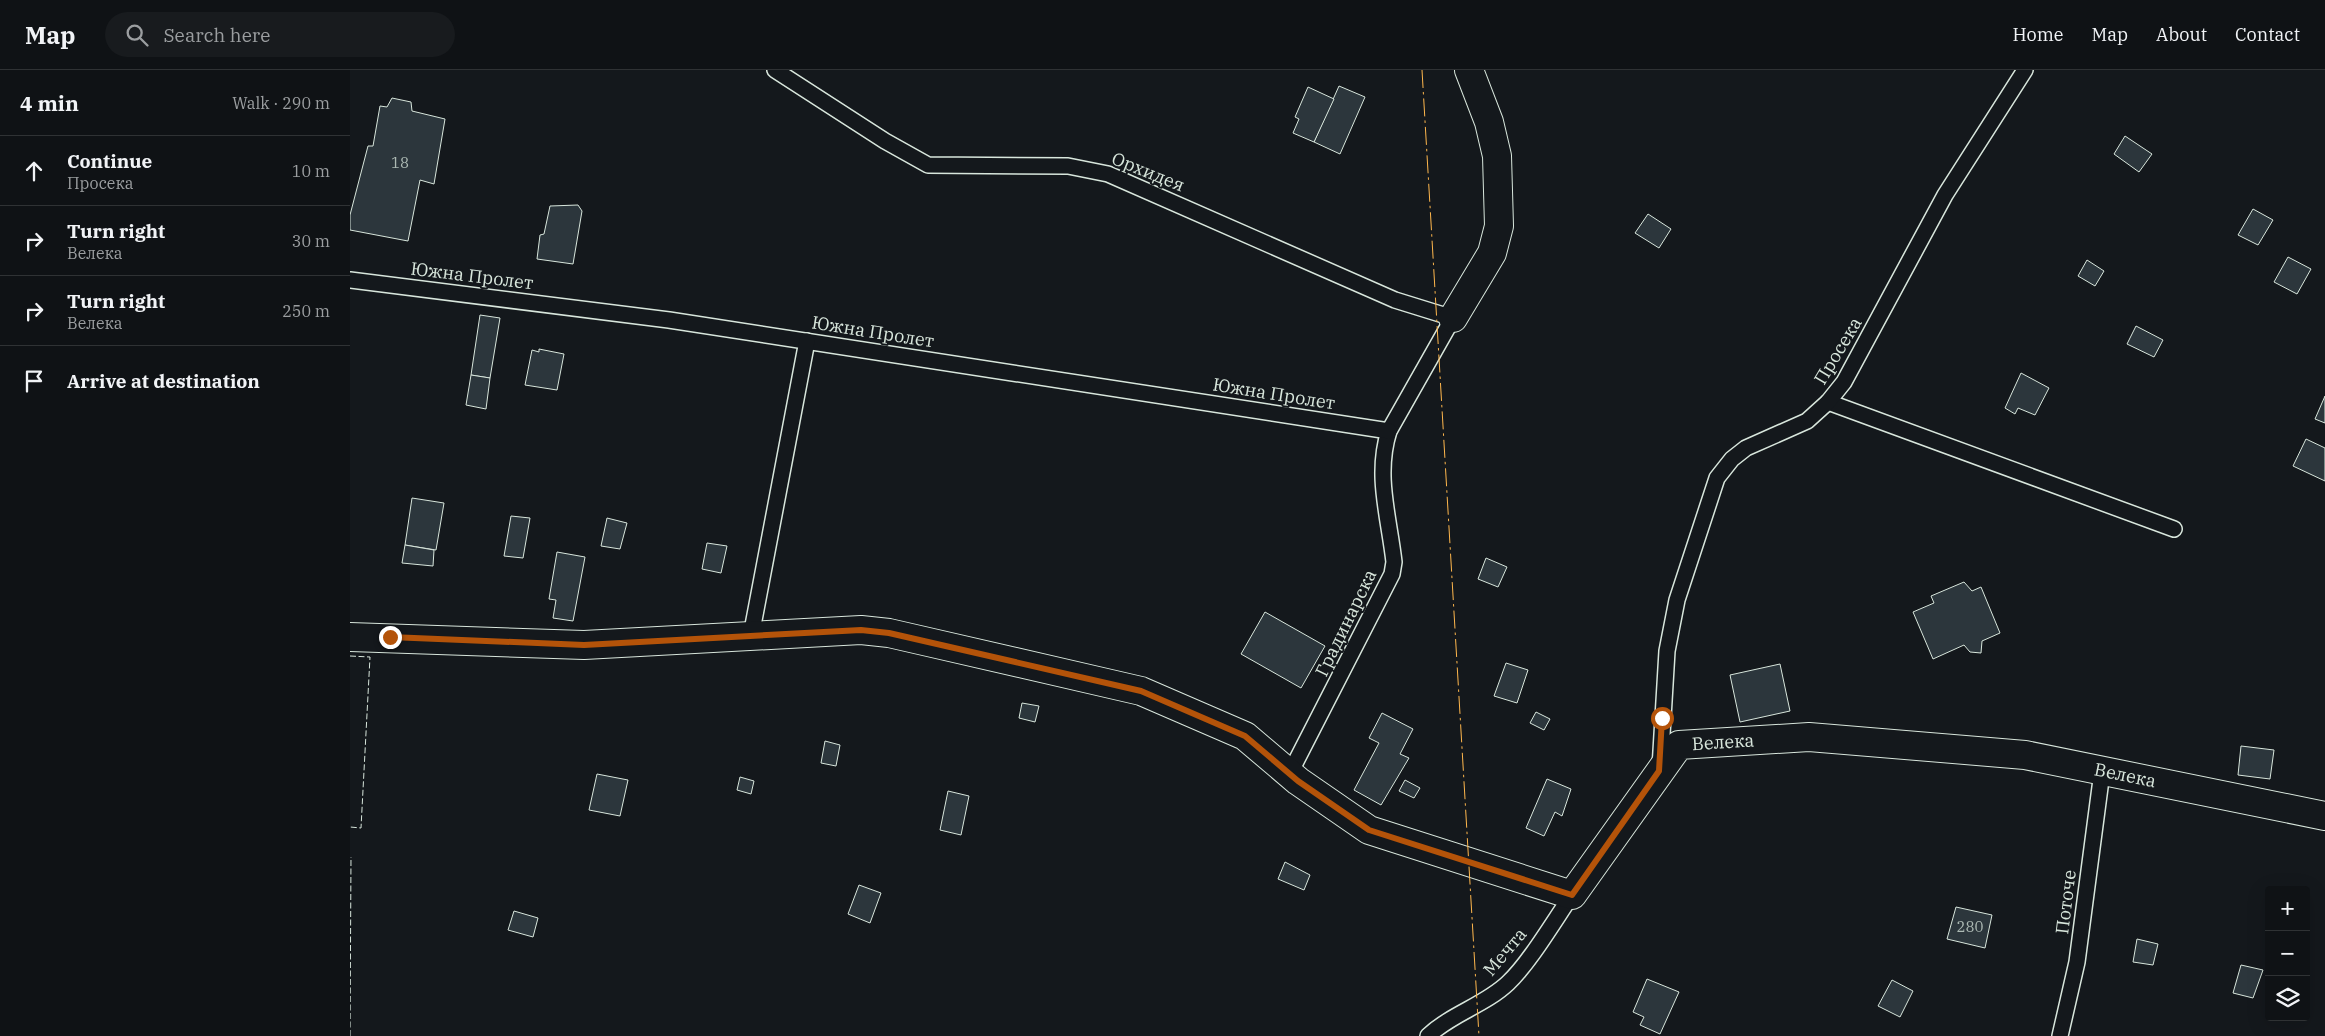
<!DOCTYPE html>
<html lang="en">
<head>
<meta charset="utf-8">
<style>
	:root { --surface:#0f1215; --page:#181b1e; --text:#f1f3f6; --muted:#9b9ea0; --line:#2f3234 }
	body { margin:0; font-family:"IBM Plex Serif",serif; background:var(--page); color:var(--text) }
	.controls { position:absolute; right:15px; bottom:15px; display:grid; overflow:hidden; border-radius:5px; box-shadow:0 5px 20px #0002 }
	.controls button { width:45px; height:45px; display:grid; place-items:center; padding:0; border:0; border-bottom:1px solid var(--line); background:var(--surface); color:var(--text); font:25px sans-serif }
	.stop { position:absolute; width:15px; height:15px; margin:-11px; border:4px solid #b45309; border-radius:50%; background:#fff }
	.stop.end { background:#b45309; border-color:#fff; box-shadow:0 1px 5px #0008 }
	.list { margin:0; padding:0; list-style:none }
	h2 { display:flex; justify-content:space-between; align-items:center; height:65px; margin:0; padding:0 20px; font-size:21px }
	h2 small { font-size:16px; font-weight:400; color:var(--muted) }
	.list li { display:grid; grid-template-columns:32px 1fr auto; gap:15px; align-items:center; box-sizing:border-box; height:70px; padding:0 20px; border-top:1px solid var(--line) }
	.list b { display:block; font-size:19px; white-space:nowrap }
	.list p { margin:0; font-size:16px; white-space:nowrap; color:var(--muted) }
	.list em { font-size:16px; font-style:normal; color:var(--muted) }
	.icon { flex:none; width:28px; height:28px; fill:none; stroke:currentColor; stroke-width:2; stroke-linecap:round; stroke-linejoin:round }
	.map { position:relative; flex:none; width:1975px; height:966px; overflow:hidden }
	header { display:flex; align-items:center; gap:30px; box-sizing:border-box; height:70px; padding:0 25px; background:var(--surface); border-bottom:1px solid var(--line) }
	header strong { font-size:24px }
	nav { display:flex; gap:28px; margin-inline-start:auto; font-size:18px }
	.search { width:350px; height:45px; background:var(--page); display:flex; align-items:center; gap:12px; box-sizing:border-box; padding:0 18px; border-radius:28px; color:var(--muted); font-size:19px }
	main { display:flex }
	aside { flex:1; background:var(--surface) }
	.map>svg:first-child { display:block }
	.building { fill:#2c363c; stroke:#d8e6dc }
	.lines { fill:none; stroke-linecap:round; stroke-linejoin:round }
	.lane-casing { stroke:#d8e6dc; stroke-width:18 }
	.street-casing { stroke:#d8e6dc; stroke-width:30 }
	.lane { stroke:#14181c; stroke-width:15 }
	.street { stroke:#14181c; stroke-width:28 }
	.fence { stroke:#d8e6dc; stroke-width:1; stroke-dasharray:6 2.5; stroke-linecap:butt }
	.power { stroke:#ffb74d; stroke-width:1; stroke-dasharray:18 4 2.5 4; stroke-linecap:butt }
	.route { stroke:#b45309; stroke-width:6 }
	.labels { text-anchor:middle; stroke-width:4; stroke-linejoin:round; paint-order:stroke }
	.number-label { font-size:15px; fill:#adbab4 }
	.street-label { font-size:18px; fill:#d8e6dc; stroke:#14181c }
</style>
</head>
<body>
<header>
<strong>Map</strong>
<div class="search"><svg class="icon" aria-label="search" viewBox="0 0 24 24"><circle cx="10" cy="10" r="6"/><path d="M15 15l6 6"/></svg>Search here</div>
<nav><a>Home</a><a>Map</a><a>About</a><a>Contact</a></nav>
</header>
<main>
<aside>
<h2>4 min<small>Walk · 290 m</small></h2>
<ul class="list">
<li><svg class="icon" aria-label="ahead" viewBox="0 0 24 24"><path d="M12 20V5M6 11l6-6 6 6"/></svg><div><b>Continue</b><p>Просека</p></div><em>10 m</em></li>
<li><svg class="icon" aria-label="right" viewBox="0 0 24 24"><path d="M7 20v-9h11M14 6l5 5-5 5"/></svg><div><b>Turn right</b><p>Велека</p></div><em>30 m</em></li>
<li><svg class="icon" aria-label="right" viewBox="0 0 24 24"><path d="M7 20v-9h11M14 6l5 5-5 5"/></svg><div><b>Turn right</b><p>Велека</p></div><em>250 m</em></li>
<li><svg class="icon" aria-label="arrive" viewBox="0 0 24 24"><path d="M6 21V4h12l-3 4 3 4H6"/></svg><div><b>Arrive at destination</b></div></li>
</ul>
</aside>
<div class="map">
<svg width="1975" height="966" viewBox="0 0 1975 966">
	<rect width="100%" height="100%" fill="#14181c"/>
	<g class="building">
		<path d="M989 16 1015 27 990 84 964 72Z"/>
		<path d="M958 17 984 29 964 72 943 63 949 49 945 47Z"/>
		<path d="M42 28 61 32 62 41 95 49 84 114 70 110 58 171 0 160V145L18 76H23L30 36 37 37Z"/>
		<path d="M1775 66 1802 84 1789 102 1764 84Z"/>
		<path d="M228 135 232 141 223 194 187 189 190 165 194 164 200 136Z"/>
		<path d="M1903 139 1923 150 1908 175 1888 165Z"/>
		<path d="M1298 144 1321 159 1309 178 1285 163Z"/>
		<path d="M1938 187 1961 199 1947 224 1924 212Z"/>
		<path d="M1737 190 1754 201 1745 216 1728 206Z"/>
		<path d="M130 245 150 248 140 308 121 305Z"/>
		<path d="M1786 256 1813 270 1804 287 1777 274Z"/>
		<path d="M189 279 214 284 207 320 175 315 182 280 189 282Z"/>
		<path d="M1671 303 1699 318 1685 345 1668 338 1665 344 1655 338Z"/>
		<path d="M121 305 140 308 136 339 116 335Z"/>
		<path d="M1975 326V353L1965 349Z"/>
		<path d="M1956 369 1975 378V411L1943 396Z"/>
		<path d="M62 428 94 433 86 480 55 475Z"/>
		<path d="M161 446 180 448 173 488 154 486Z"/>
		<path d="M257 448 277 453 270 479 251 476Z"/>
		<path d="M357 473 377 476 371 503 352 499Z"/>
		<path d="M55 475 84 480 83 496 52 493Z"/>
		<path d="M207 482 235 487 223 551 203 548 206 530 199 529Z"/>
		<path d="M1136 488 1157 497 1148 517 1128 509Z"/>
		<path d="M1614 512 1622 521 1631 517 1650 563 1632 571 1631 583 1620 582 1614 575 1583 589 1563 542 1584 533 1581 526Z"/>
		<path d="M915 542 975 576 951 618 891 584Z"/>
		<path d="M1156 593 1178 600 1167 633 1144 626Z"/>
		<path d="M1430 594 1440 641 1390 652 1380 605Z"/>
		<path d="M672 633 689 636 685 652 669 648Z"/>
		<path d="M1186 642 1200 649 1194 660 1180 653Z"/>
		<path d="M1032 643 1063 659 1050 684 1059 688 1031 735 1004 720 1029 673 1019 668Z"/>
		<path d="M475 671 490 675 486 696 471 693Z"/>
		<path d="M1891 676 1924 680 1920 709 1888 705Z"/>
		<path d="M247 704 278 710 270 746 239 740Z"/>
		<path d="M390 707 404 711 401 724 387 720Z"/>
		<path d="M1197 709 1221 719 1212 746 1205 742 1194 766 1176 758Z"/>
		<path d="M1055 710 1070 718 1064 728 1049 721Z"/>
		<path d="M598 721 619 726 611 765 590 760Z"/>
		<path d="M935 792 960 805 954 820 928 809Z"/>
		<path d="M509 815 531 823 520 853 498 844Z"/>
		<path d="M1606 837 1642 845 1635 878 1597 869Z"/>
		<path d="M164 841 188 848 183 867 158 860Z"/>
		<path d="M1787 869 1808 874 1803 895 1783 892Z"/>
		<path d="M1891 895 1913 900 1903 928 1883 923Z"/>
		<path d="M1297 909 1329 922 1310 964 1290 955 1294 947 1283 942Z"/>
		<path d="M1542 910 1563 921 1550 947 1528 936Z"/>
	</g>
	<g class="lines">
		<defs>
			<g id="lane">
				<path d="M425 0 535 71 578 95 718 96 758 104 1045 230 1103 248 1039 361C1025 405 1039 447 1044 492L1042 504 940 703"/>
				<path d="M0 210 319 250 1039 361"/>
				<path d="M1478 332 1824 459"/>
				<path d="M401 566 457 271"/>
				<path d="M1310 698 1317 581 1327 530 1367 408 1382 389 1396 378 1457 351 1478 332 1494 312 1595 125 1675 0"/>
				<path d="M1078 966C1101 944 1135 935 1158 913 1180 892 1204 851 1222 825"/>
				<path d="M1710 966 1727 892 1752 702"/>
			</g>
			<g id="street">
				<path d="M1103 248 1142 183 1149 156 1147 86 1139 52 1119 0"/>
				<path id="s1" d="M0 567 234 575 511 560 539 563 791 621 895 666 948 711 1019 760 1222 825 1329 675 1459 667 1675 685 1975 746"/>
			</g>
		</defs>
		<use href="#lane" class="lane-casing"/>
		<use href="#street" class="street-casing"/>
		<use href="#lane" class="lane"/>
		<use href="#street" class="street"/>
		<g class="fence">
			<path d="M0 586 20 587 11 758 0 757"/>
			<path d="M0 966 1 787"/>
		</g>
		<path class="power" d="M1072 0 1129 966"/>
	</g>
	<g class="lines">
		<path class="route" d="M40 567 234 575 511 560 539 563 791 621 895 666 948 711 1019 760 1222 825 1309 701 1312 648"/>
	</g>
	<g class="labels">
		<g class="number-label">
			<text x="50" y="98">18</text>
			<text x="1620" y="862">280</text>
		</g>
		<g class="street-label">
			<text transform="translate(798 102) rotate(22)" y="6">Орхидея</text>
			<text transform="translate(122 206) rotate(7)" y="6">Южна Пролет</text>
			<text transform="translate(523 262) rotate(9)" y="6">Южна Пролет</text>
			<text transform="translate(1488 281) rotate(-59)" y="6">Просека</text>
			<text transform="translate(924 324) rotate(9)" y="6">Южна Пролет</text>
			<text transform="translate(996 553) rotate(-64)" y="6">Градинарска</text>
			<text dy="6" stroke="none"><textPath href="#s1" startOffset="1509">Велека</textPath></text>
			<text dy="6" stroke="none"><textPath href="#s1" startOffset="1914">Велека</textPath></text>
			<text transform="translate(1716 832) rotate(-83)" y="6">Поточе</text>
			<text transform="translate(1155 882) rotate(-50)" y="6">Мечта</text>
		</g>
	</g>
</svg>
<div class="controls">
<button>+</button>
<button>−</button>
<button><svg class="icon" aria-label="layers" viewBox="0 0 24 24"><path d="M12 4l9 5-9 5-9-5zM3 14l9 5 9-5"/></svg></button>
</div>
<div class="stop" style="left:1312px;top:648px"></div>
<div class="stop end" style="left:40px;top:567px"></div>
</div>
</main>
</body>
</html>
